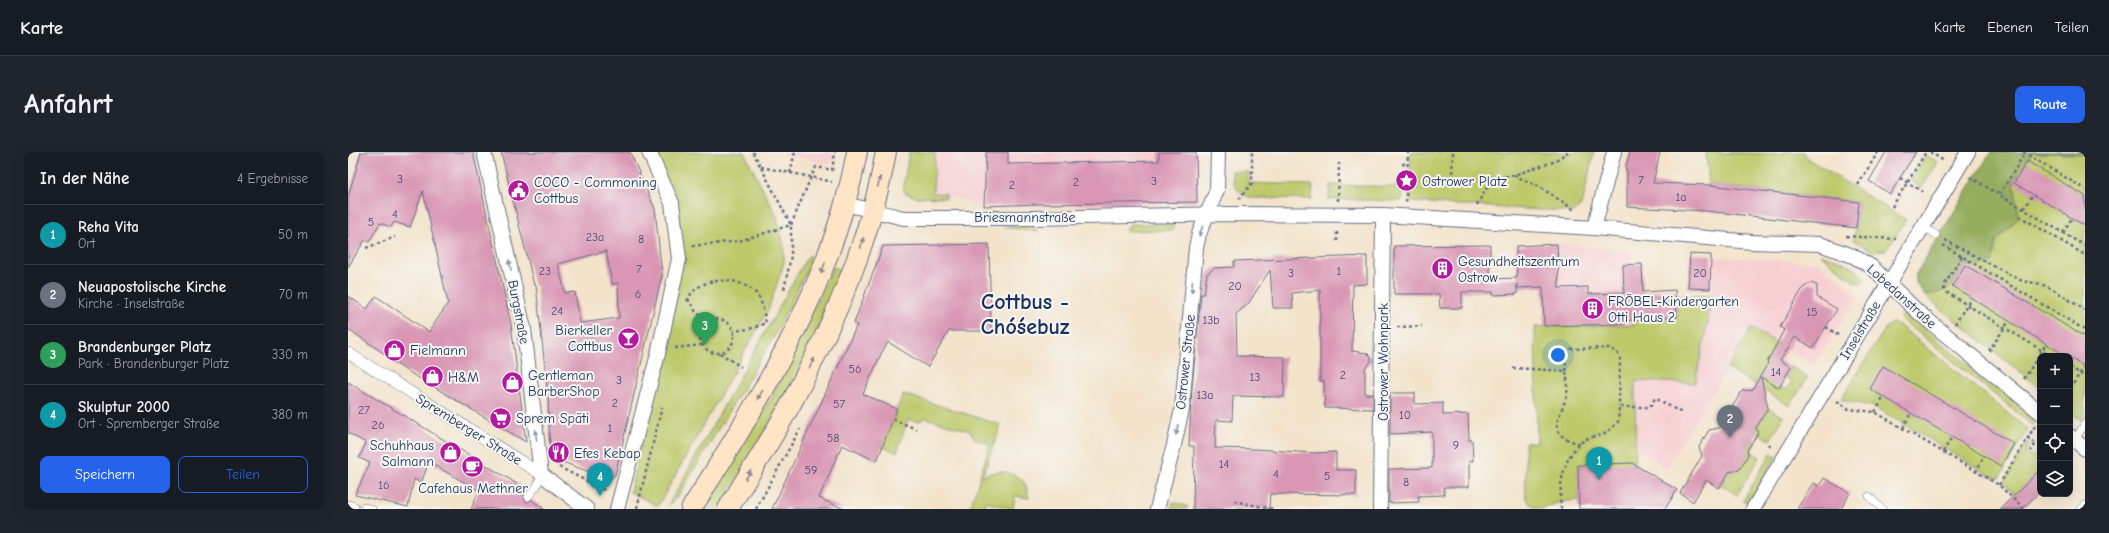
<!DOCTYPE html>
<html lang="de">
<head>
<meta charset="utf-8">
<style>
	:root { --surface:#171b24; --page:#20242c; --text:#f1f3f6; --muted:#9ea1a6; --line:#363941; --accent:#2563eb }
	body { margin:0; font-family:"Comic Neue",sans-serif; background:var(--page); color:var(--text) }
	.controls { position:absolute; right:12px; bottom:12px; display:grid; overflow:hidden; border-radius:8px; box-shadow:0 4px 16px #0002 }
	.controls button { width:36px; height:36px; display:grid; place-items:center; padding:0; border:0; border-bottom:1px solid var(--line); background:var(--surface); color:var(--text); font:20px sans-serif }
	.you { position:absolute; left:1210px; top:203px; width:14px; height:14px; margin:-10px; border:3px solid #fff; border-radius:50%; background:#1a73e8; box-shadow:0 0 0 6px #1a73e833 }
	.badge { display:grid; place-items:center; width:26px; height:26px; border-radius:50%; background:var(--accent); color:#fff; font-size:13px; font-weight:700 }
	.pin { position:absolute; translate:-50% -33px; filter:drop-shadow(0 1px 2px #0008) }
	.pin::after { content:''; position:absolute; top:21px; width:14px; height:12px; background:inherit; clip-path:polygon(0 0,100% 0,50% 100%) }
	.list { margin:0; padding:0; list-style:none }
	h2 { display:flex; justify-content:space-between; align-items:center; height:52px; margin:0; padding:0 16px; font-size:17px }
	h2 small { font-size:13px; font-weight:400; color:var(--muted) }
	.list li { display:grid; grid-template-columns:26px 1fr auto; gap:12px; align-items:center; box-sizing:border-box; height:60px; padding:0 16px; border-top:1px solid var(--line) }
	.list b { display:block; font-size:15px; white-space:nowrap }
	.list p { margin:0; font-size:13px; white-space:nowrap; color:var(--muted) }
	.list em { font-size:13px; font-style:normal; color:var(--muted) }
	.actions { display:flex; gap:8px; padding:12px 16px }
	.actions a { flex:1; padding:9px 0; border:1px solid var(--accent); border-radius:8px; text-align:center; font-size:14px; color:var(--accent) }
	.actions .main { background:var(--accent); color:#fff }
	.icon { flex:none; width:22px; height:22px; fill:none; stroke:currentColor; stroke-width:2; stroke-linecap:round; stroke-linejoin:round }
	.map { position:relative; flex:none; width:1737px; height:357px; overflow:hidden; border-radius:8px }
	header { display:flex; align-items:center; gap:24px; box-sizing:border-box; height:56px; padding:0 20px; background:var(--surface); border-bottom:1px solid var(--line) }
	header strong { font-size:19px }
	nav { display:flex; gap:22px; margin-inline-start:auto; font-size:14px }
	.intro { display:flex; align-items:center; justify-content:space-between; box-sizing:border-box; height:96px; padding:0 24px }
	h1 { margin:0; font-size:28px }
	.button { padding:10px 18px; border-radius:8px; background:var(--accent); color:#fff; font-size:14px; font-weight:700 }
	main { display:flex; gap:24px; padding:0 24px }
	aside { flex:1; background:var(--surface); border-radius:8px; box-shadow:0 4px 16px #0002 }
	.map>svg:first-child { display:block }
	.built { fill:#f7cfd2 }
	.green { fill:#bdc96b; stroke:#6c7c64 }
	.forest { fill:#96ad5f; stroke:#586e5e }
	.building { fill:#d997b4; fill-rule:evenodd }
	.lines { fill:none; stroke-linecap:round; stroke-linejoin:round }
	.service-casing { stroke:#676e84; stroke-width:8 }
	.pedestrian-casing { stroke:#676e84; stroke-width:12 }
	.minor-casing { stroke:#676e84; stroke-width:16 }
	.secondary-casing { stroke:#676e84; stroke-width:22 }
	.path { stroke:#676e84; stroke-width:2.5; stroke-dasharray:3 3; stroke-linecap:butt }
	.service { stroke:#fff; stroke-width:7 }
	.pedestrian { stroke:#fff; stroke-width:11 }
	.minor { stroke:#fff; stroke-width:14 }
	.secondary { stroke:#ffe4c6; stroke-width:20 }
	.oneway { fill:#8d8a92 }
	.oneway2 { fill:#8d97ae }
	.labels { text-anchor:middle; stroke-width:4; stroke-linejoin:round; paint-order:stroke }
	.number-label { font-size:12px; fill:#4a4974 }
	.poi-label { font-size:14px; fill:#1b2f5e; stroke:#f6f6f2; text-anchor:start }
	.street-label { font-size:14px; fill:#1b2f5e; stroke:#f6f6f2 }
	.town-label { font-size:22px; font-weight:bold; fill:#1b2f5e; stroke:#f6f6f2 }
</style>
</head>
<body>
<header>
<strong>Karte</strong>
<nav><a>Karte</a><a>Ebenen</a><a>Teilen</a></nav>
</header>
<div class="intro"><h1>Anfahrt</h1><a class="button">Route</a></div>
<main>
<aside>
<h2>In der Nähe<small>4 Ergebnisse</small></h2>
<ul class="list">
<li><span class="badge" style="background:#0f9aa8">1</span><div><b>Reha Vita</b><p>Ort</p></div><em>50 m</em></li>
<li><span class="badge" style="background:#6b7280">2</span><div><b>Neuapostolische Kirche</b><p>Kirche · Inselstraße</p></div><em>70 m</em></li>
<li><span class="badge" style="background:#2e9e5b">3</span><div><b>Brandenburger Platz</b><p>Park · Brandenburger Platz</p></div><em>330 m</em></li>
<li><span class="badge" style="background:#0f9aa8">4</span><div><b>Skulptur 2000</b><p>Ort · Spremberger Straße</p></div><em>380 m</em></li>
</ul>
<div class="actions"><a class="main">Speichern</a><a>Teilen</a></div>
</aside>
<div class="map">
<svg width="1737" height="357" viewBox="0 0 1737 357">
	<rect width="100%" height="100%" fill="#f6f6f2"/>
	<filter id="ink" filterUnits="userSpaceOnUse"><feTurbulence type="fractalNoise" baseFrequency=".025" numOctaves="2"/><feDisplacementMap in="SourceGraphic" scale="8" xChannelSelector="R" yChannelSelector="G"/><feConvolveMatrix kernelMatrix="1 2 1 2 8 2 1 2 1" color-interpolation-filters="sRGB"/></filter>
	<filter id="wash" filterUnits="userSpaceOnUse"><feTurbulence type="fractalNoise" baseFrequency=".012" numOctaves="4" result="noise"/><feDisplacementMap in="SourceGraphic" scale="16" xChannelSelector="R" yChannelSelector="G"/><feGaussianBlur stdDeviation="0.9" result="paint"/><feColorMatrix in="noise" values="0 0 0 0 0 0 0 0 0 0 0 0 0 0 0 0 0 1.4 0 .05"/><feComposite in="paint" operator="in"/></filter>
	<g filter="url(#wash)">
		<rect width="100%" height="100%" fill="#f3e3cb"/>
		<g class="built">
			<path d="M426 0H486L483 13Z"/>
			<path d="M586 0H850L851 51 634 57 611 46 583 45Z"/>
			<path d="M1209 92 1282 98 1286 173H1212Z"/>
			<path d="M1363 105 1470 110 1510 143 1466 214 1403 176 1319 316 1288 297 1287 229 1347 231 1360 170Z"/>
		</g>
		<g class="green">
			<path d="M304 0H396L429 65 436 95V111L420 158 310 354 282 340 333 107Z"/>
			<path d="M561 0H587L585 41 598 42V46L568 45 557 41 555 37Z"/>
			<path d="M1063 0H1246L1235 48 1232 55 1226 60 1064 50 1061 47Z"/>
			<path d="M1358 0 1435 2V0H1456L1460 7 1558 68 1538 98 1524 99 1505 88 1508 76 1511 50 1361 33Z"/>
			<path d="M1643 0H1737V262L1733 268 1722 260V204H1692V236L1576 143 1567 129 1568 122Z"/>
			<path d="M1578 3 1590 10 1574 36 1563 29Z"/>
			<path d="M884 19 901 20 900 31 965 33 964 47 903 46C890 40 884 34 884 19Z"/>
			<path d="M982 33 1055 35V45L1053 49 981 47Z"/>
			<path d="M782 72H826V78L777 79Z"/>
			<path d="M684 73 690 80 655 75Z"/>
			<path d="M1472 102C1487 106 1507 113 1517 127L1514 131 1507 130Z"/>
			<path d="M462 103 461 114 428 181 330 344 320 354 458 107Z"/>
			<path d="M485 115 494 118 457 207 426 264 371 357H356L423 247Z"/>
			<path d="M1328 144H1361L1360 170 1347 231 1287 229 1288 344 1270 312 1230 313 1231 348 1213 350 1192 357 1183 353 1178 348 1177 291 1189 290 1187 175 1286 173 1287 168 1329 165Z"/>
			<path d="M1556 161 1688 267 1684 273 1552 166Z"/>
			<path d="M1544 171 1550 172 1678 276 1679 279 1651 326 1648 327 1527 255 1493 248 1539 174Z"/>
			<path d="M1403 176 1429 191 1423 202 1425 204 1432 234 1439 238 1444 229 1437 225 1443 215 1460 225 1442 254 1379 216Z"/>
			<path d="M555 242 653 273 634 325C646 316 670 318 678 334 679 338 680 342 681 346L667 344 665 357 638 350 636 357H622L642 292 627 287 622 279 578 266 569 270 560 267 549 300 534 295Z"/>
			<path d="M1420 256 1436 265 1422 288 1410 281 1408 276Z"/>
			<path d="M1401 287 1406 288 1408 290 1403 299 1412 305 1389 343 1373 333 1381 320 1391 318 1400 303 1398 292Z"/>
			<path d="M1679 290 1682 292 1677 300 1685 305 1692 296V318L1668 342 1656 331Z"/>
			<path d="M1423 301 1428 305 1401 350 1395 349Z"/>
			<path d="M825 350 839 354V357H823Z"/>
		</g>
		<path class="forest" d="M1643 0H1737V2L1684 1 1666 31 1671 64 1661 77 1649 87 1644 111 1630 114 1617 113C1603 135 1604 140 1576 143L1567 129 1568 122Z"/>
		<g id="blocks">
			<g class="building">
				<path d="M13 0H125L163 172 178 290 56 217 42 208 43 206 0 177V144L19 157 28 144 81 180 100 151 75 39 62 75 46 70 43 75 32 71 21 90 17 88 0 115V45Z"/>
				<path d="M153 0H282L307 57 314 123 267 323 261 327 206 307 202 301 200 244 188 133H186ZM258 99 264 132 270 131 271 166 232 171 227 140 217 141 210 112Z"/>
				<path d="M638 0H660V12L811 9V0H848L849 50 691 52 636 54Z"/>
				<path d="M1282 0H1312L1305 31 1361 33 1511 50 1508 76 1358 59 1279 55V18L1277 17Z"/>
				<path d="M1538 0H1568L1542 42 1521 29Z"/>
				<path d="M1679 9 1737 44V74L1666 31Z"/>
				<path d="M641 92 643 179H601L580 215 540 190 533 202 515 242 549 257 529 309 494 293 471 346 496 357H424L509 173 506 171 535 94Z"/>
				<path d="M1209 92 1211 136 1240 135V142L1276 141 1275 113 1294 112 1295 140 1327 138 1329 165 1276 169V172L1196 174 1195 135 1169 136V132V142L1145 143V140H1114V156H1092L1091 142H1046V94L1142 93V127L1169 126 1168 94Z"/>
				<path d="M1342 102 1363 103 1362 137 1340 136Z"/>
				<path d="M1019 104V132L1005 133 1004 199 1019 201 1023 205V210L1017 216V242H1025V257L977 256 976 229H972V138L944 141 945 156H925L922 118 900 152 888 162 889 204 937 205 936 245 885 244 884 269 868 268 867 296 906 297 966 301 988 300V318H1008V343L922 342 921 357H845L846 294H841L844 234 853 142H856L859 122 866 116 886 115V109Z"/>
				<path d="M1617 113 1737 185V215L1722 206V204H1718L1604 134Z"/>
				<path d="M1462 131 1469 133V145L1489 157 1465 196 1447 185 1432 208 1443 215 1431 236 1413 225 1420 256 1408 276 1410 281 1399 298 1400 303 1391 318 1381 320 1371 336 1358 328 1345 350 1332 341 1354 304 1351 295 1361 278 1371 276 1394 239 1404 238 1420 211 1419 210 1436 178 1432 175 1455 136Z"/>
				<path d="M1535 214 1666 292 1653 314 1522 237Z"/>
				<path d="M0 230 171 333 172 339 176 342 177 349 180 350 184 348 196 357H123L131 339 81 310 73 331 66 327 60 355 7 343 22 311 11 306 18 291 0 281Z"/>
				<path d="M1042 241H1067V252L1095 251V263L1120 262 1121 288H1124L1125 309H1121V335H1096V343L1070 344 1071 350 1041 351V317L1084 316V280L1042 282Z"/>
				<path d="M1284 311 1329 338 1317 357H1231L1230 313Z"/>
				<path d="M1692 318V340L1674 357H1652Z"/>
				<path d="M1476 326 1502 341 1493 357H1449L1465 331 1471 334Z"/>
			</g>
		</g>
	</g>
	<g filter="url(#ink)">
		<use href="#blocks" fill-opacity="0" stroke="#676e84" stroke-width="1"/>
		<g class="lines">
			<defs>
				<g id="service">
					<path d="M1575 74 1588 83"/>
					<path d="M1727 288 1737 271"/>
					<path d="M1521 344 1534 357"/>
					<path d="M180 345 189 334 193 322"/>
					<path d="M0 352 7 354"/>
					<path d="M16 355 24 357"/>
					<path d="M1733 357 1737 353"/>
				</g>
				<path id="pedestrian" d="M0 201 193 322"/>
				<g id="minor">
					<path d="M136 0 176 177 193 322 239 357"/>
					<path d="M497 52 556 66H684L881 62 1035 63 1246 76 1404 90 1472 92 1505 104 1524 115 1570 160 1692 260"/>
					<path d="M1246 76 1266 0"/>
					<path d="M1722 284 1737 297"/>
					<path d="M269 357 310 202 331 107 324 51 301 0"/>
					<path d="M809 357 826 293 834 257 848 96 851 82 869 38 870 0"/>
					<path d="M1032 357 1035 63"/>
					<path d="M1405 357 1620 0"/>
				</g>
				<g id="secondary">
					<path d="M343 357C413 246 485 131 509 0"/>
					<path d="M380 357C402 320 427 283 447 244 487 168 523 86 538 0"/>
				</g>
			</defs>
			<use href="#service" class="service-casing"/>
			<use href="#pedestrian" class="pedestrian-casing"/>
			<use href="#minor" class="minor-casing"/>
			<use href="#secondary" class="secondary-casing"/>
			<g class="path">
				<path d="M405 0 443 73V104L436 138"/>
				<path d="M1105 0 1104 26 1136 28 1141 25 1149 26"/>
				<path d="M1582 0 1596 9"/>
				<path d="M1675 0 1737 37"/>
				<path d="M1054 12H1059"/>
				<path d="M413 15 463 25 468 15 484 18 487 0"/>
				<path d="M442 21 447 0"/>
				<path d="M1166 23 1192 35 1228 59"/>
				<path d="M1622 25 1737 94"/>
				<path d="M1552 26 1577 41"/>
				<path d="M1510 33 1530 0"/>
				<path d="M1652 42 1677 1"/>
				<path d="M891 47 904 31V0"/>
				<path d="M990 49 991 11"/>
				<path d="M1058 50 1060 0"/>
				<path d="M1129 53 1138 37 1149 26 1166 23 1205 10 1220 0"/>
				<path d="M1544 55 1578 0"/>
				<path d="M1676 57 1685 42"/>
				<path d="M1671 64 1737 103"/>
				<path d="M1715 80 1724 66"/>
				<path d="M1498 84 1548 87"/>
				<path d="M1597 88 1674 129 1693 132 1706 138 1737 158"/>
				<path d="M989 89V78"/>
				<path d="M1595 93 1737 178"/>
				<path d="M344 94 391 89 443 73 463 25 484 30"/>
				<path d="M18 96 47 85"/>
				<path d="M1614 104 1597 132 1596 137 1598 140 1703 204"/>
				<path d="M340 147 348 160 360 168"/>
				<path d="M339 149C349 123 394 122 410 144 415 152 416 162 418 171L401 177 385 179"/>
				<circle cx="369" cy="184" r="17"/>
				<path d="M1607 172 1623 146"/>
				<path d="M1049 175 1074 174"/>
				<path d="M1478 175 1490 183"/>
				<path d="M327 196 354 193"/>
				<path d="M1641 199 1661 169"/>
				<path d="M372 201 393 215"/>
				<path d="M1722 215 1737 225"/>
				<path d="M1165 216 1218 219C1219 226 1220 235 1219 242 1214 265 1193 282 1233 292"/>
				<path d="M1218 219 1217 203 1223 197 1263 196 1272 204 1271 255"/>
				<path d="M1676 227 1698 192"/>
				<path d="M1722 237 1736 215"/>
				<path d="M1489 249 1501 257 1527 260 1651 333 1676 357"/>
				<path d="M1527 260 1536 245"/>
				<path d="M545 267 568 277"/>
				<path d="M1555 276 1563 261"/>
				<path d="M1679 286 1688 291 1683 299"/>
				<path d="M1420 292 1425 295"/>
				<path d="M1595 300 1604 285"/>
				<path d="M211 315 258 339"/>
				<path d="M1628 320 1636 304"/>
				<path d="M1651 333 1687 274"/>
				<path d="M886 349 925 357"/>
				<path d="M289 356 314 255"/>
				<path d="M408 357 452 277"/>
				<path d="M1213 357C1211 332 1214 306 1235 289 1241 284 1250 285 1256 282 1261 279 1266 274 1270 270L1271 255H1302L1307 246 1334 261"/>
			</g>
			<use href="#service" class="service"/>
			<use href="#pedestrian" class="pedestrian"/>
			<use href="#minor" class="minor"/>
			<use href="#secondary" class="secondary"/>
		</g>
		<defs><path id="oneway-solid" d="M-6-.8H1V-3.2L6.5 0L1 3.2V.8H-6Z"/></defs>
		<g class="oneway">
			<use href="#oneway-solid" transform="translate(531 30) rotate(-75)"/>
			<use href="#oneway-solid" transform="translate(514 91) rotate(-73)"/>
			<use href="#oneway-solid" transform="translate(475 116) rotate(113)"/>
			<use href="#oneway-solid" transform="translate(464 211) rotate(-63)"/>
			<use href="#oneway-solid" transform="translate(412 243) rotate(120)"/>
			<use href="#oneway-solid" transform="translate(400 323) rotate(-59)"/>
		</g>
		<g class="oneway2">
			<use href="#oneway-solid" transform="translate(853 79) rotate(109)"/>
			<use href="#oneway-solid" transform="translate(162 113) rotate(-103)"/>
			<use href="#oneway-solid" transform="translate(844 135) rotate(95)"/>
			<use href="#oneway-solid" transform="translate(829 278) rotate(102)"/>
			<use href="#oneway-solid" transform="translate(188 283) rotate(-97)"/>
		</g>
	</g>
	<defs>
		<symbol id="sight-disc" viewBox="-11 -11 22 22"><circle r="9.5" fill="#b5179e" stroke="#f6f6f2"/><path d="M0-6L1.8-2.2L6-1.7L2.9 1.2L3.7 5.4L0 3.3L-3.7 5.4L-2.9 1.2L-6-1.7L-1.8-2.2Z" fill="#fff"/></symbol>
		<symbol id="civic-disc" viewBox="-11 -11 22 22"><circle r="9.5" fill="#b5179e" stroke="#f6f6f2"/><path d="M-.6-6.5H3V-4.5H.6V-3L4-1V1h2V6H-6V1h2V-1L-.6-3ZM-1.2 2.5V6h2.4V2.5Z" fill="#fff"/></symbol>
		<symbol id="building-disc" viewBox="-11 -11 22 22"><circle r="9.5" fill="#b5179e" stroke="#f6f6f2"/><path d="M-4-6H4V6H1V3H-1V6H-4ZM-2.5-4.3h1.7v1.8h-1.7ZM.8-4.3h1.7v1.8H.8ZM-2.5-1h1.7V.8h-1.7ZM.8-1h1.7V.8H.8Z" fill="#fff"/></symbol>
		<symbol id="bar-disc" viewBox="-11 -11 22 22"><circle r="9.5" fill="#b5179e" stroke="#f6f6f2"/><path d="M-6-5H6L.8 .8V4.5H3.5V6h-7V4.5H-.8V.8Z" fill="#fff"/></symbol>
		<symbol id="shop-disc" viewBox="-11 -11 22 22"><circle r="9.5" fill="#b5179e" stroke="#f6f6f2"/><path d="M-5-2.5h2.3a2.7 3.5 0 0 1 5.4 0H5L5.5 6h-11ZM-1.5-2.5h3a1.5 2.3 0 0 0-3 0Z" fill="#fff"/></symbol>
		<symbol id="supermarket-disc" viewBox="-11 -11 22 22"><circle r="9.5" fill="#b5179e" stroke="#f6f6f2"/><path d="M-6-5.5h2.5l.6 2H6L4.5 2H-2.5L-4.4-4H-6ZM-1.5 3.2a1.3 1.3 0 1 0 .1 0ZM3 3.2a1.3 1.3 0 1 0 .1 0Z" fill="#fff"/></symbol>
		<symbol id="restaurant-disc" viewBox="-11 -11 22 22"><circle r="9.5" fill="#b5179e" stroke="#f6f6f2"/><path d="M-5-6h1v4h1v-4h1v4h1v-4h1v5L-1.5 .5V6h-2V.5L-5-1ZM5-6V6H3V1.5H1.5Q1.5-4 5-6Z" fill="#fff"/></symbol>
		<symbol id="cafe-disc" viewBox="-11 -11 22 22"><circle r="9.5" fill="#b5179e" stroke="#f6f6f2"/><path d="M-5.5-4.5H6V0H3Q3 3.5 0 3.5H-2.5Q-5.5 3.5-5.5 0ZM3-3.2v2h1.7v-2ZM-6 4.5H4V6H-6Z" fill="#fff"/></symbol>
	</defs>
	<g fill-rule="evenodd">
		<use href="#sight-disc" x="1046" y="16" width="25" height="25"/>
		<use href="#civic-disc" x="158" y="26" width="25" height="25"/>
		<use href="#building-disc" x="1082" y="104" width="25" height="25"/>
		<use href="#building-disc" x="1232" y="144" width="25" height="25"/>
		<use href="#bar-disc" x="268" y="174" width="25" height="25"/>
		<use href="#shop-disc" x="34" y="186" width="25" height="25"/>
		<use href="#shop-disc" x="72" y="212" width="25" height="25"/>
		<use href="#shop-disc" x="152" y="218" width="25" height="25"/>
		<use href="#supermarket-disc" x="140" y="254" width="25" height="25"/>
		<use href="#shop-disc" x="90" y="288" width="25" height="25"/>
		<use href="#restaurant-disc" x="198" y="288" width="25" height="25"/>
		<use href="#cafe-disc" x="112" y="302" width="25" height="25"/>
	</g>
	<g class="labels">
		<g class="number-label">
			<text x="52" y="31">3</text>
			<text x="1293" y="32">7</text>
			<text x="806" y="33">3</text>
			<text x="728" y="34">2</text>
			<text x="664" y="37">2</text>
			<text x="1333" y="49">1a</text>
			<text x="47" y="66">4</text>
			<text x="23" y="74">5</text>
			<text x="247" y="89">23a</text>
			<text x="293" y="91">8</text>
			<text x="291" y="121">7</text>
			<text x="197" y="123">23</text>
			<text x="991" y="123">1</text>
			<text x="943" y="125">3</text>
			<text x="1352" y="125">20</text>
			<text x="887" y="138">20</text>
			<text x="290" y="146">6</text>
			<text x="209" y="163">24</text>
			<text x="1464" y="164">15</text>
			<text x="863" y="172">13b</text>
			<text x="507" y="221">56</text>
			<text x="1428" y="224">14</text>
			<text x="995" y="227">2</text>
			<text x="907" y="229">13</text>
			<text x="271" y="232">3</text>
			<text x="857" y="247">13a</text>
			<text x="267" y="255">2</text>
			<text x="491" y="256">57</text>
			<text x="16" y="262">27</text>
			<text x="1057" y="267">10</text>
			<text x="30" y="277">26</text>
			<text x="262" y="280">1</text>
			<text x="485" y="290">58</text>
			<text x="1108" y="297">9</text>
			<text x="876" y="316">14</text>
			<text x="463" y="322">59</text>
			<text x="928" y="326">4</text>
			<text x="979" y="328">5</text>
			<text x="1058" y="334">8</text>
			<text x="36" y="337">16</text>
		</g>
		<g class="poi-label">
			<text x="1074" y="34">Ostrower Platz</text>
			<text x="186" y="35">COCO - Commoning<tspan x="186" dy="16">Cottbus</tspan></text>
			<text x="1110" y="114">Gesundheitszentrum<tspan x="1110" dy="16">Ostrow</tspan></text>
			<text x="1260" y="154">FRÖBEL-Kindergarten<tspan x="1260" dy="16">Otti Haus 2</tspan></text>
			<text x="264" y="183" text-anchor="end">Bierkeller<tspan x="264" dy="16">Cottbus</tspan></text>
			<text x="62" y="203">Fielmann</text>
			<text x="180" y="228">Gentleman<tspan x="180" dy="16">BarberShop</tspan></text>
			<text x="100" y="230">H&amp;M</text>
			<text x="168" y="271">Sprem Späti</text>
			<text x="86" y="298" text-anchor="end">Schuhhaus<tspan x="86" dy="16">Salmann</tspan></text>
			<text x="226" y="306">Efes Kebap</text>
			<text x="125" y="341" text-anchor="middle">Cafehaus Methner</text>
		</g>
		<g class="street-label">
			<text x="677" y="70">Briesmannstraße</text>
			<text transform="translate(1554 144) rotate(42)" y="5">Lobedanstraße</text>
			<text transform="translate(171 160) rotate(79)" y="5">Burgstraße</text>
			<text transform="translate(1512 178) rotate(-59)" y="5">Inselstraße</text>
			<text transform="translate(837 210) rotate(-84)" y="5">Ostrower Straße</text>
			<text transform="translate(1035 210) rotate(-90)" y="5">Ostrower Wohnpark</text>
			<text transform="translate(121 277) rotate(32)" y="5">Spremberger Straße</text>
		</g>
		<g class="town-label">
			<text x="677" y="157">Cottbus -<tspan x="677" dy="25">Chóśebuz</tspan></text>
		</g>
	</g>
</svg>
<div class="controls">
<button>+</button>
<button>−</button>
<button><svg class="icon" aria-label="locate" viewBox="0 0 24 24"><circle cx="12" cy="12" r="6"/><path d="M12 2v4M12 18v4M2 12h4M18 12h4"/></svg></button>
<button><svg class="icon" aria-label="layers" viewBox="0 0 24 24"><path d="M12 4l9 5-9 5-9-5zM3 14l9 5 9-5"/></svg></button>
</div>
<div class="you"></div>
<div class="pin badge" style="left:1251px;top:328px;background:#0f9aa8">1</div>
<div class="pin badge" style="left:1382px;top:286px;background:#6b7280">2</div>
<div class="pin badge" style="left:357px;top:193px;background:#2e9e5b">3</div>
<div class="pin badge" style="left:252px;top:344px;background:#0f9aa8">4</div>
</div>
</main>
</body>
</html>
